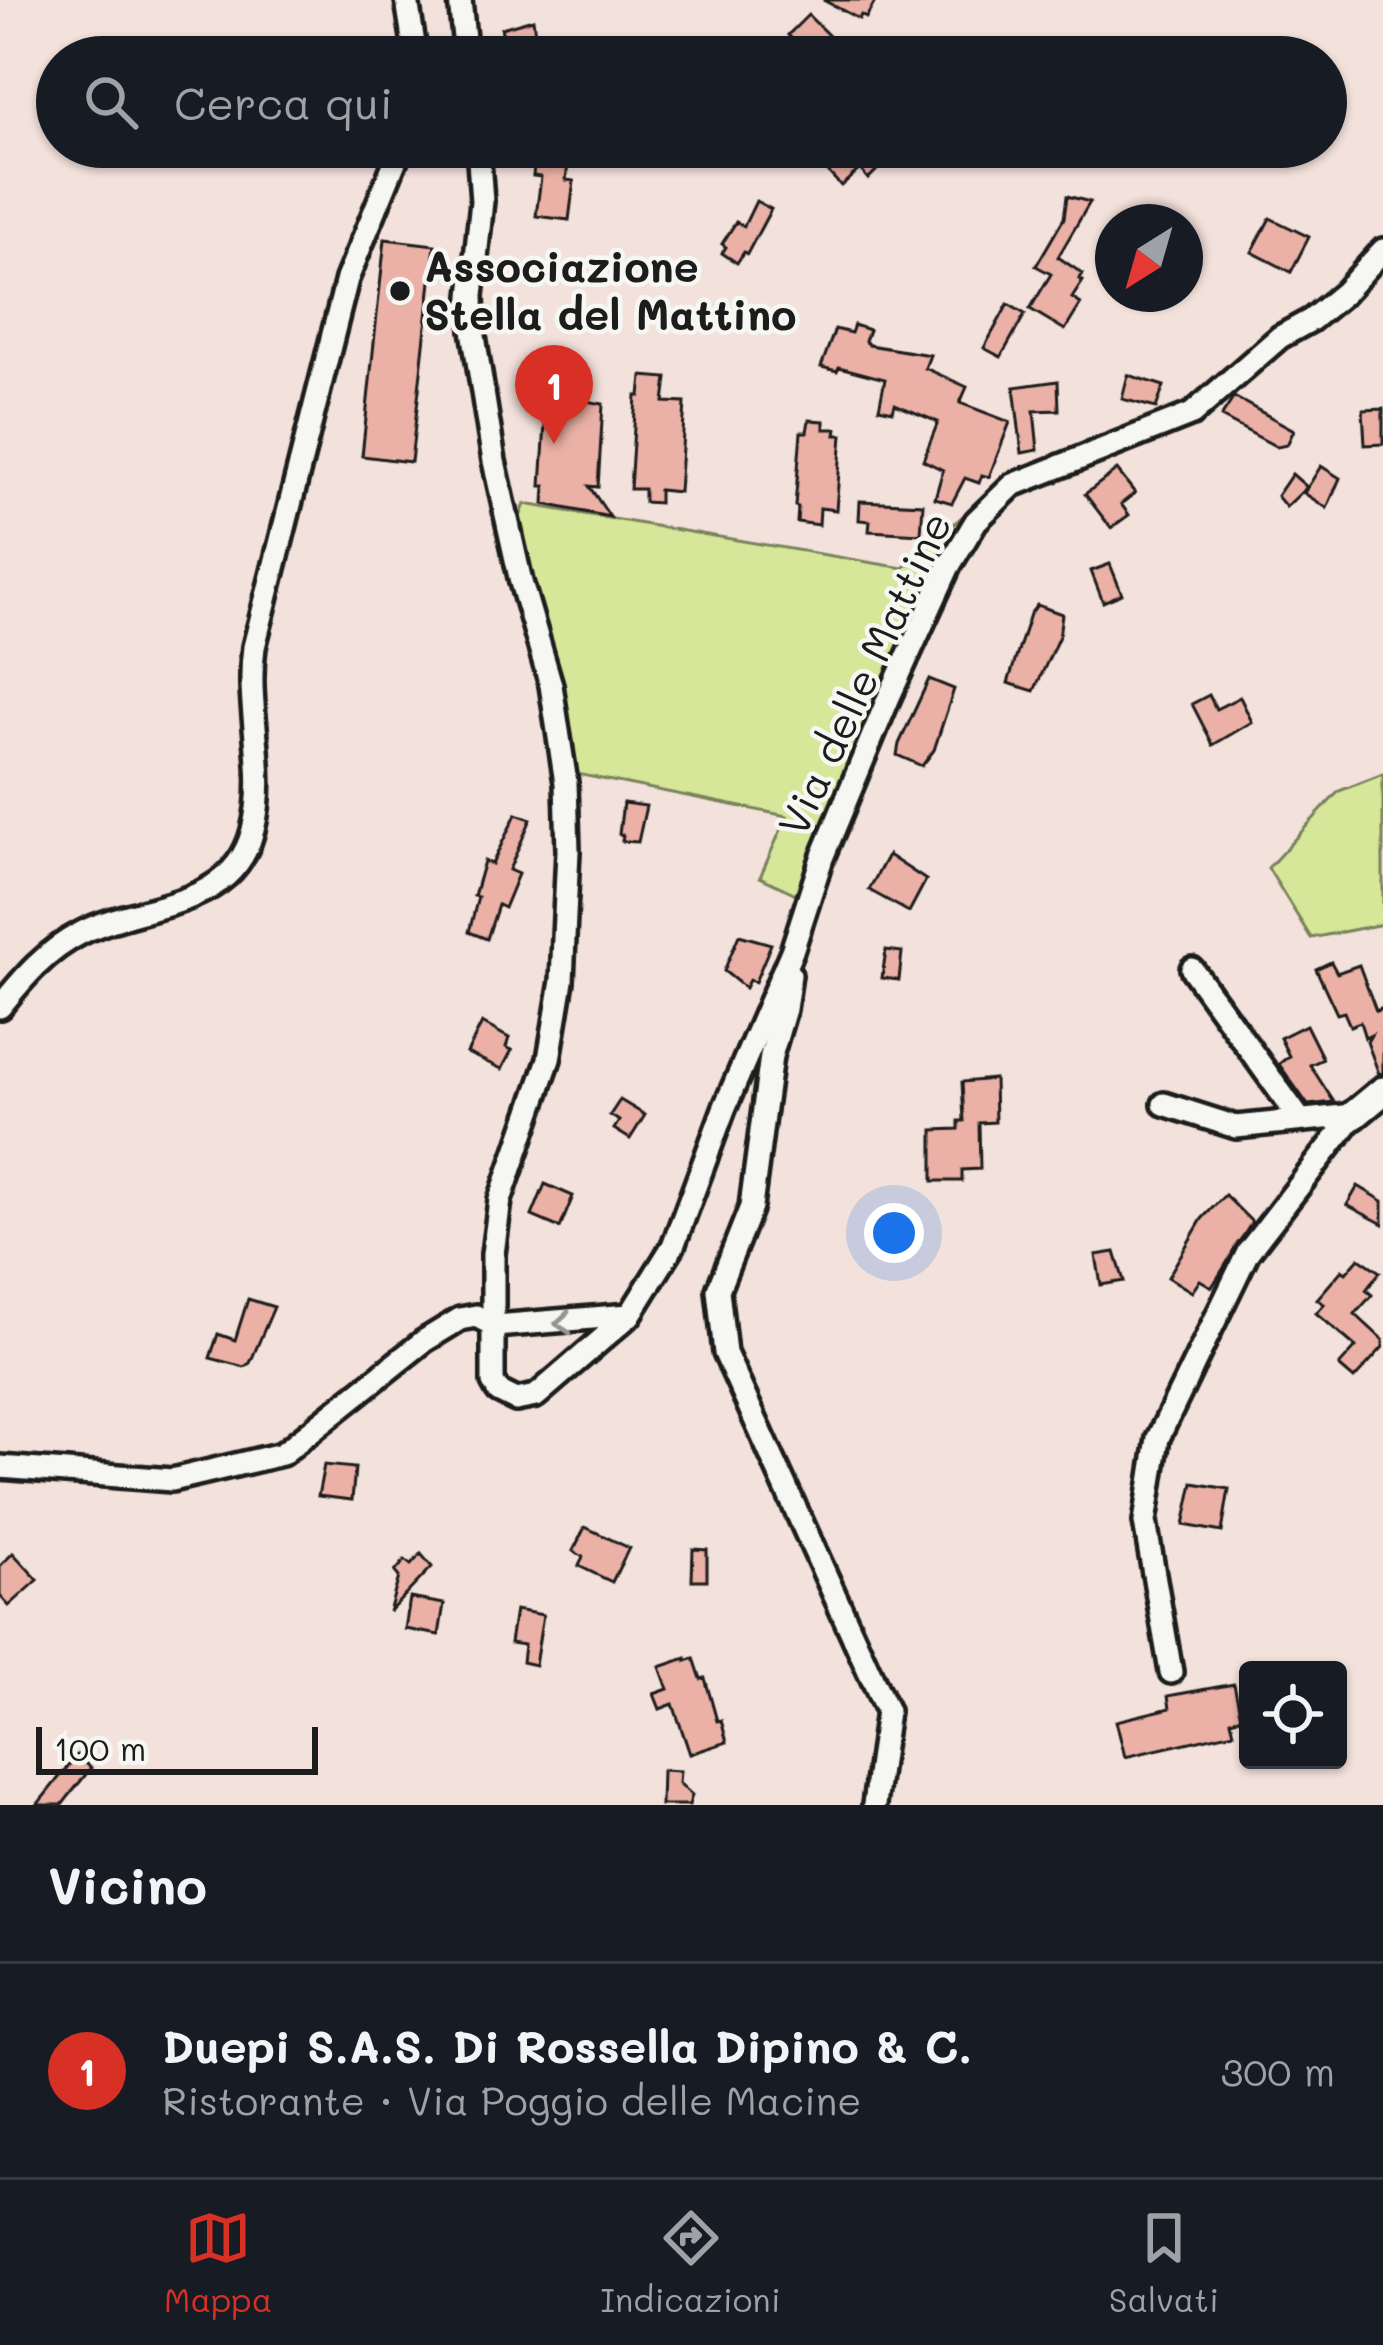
<!DOCTYPE html>
<html lang="it">
<head>
<meta charset="utf-8">
<style>
	:root { --surface:#171b24; --page:#20242c; --text:#f1f3f6; --muted:#9ea1a6; --line:#363941; --accent:#d93025 }
	body { margin:0; font-family:Mali,sans-serif; background:var(--page); color:var(--text) }
	.controls { position:absolute; right:36px; bottom:36px; display:grid; overflow:hidden; border-radius:12px; box-shadow:0 3px 9px #0004 }
	.controls button { width:108px; height:108px; display:grid; place-items:center; padding:0; border:0; border-bottom:3px solid var(--line); background:var(--surface); color:var(--text); font:60px sans-serif }
	.compass { position:absolute; left:1095px; top:204px; width:108px; height:108px; border-radius:50%; background:var(--surface); box-shadow:0 3px 9px #0004; rotate:217deg }
	.scale { position:absolute; left:36px; bottom:30px; width:282px; box-sizing:border-box; padding-left:12px; border:6px solid #1c1c1c; border-top:0; font-size:33px; line-height:42px; white-space:nowrap; color:#1c1c1c; -webkit-text-stroke:9px #f6f6f2; paint-order:stroke }
	.you { position:absolute; left:894px; top:1233px; width:42px; height:42px; margin:-30px; border:9px solid #fff; border-radius:50%; background:#1a73e8; box-shadow:0 0 0 18px #1a73e833 }
	.badge { display:grid; place-items:center; width:78px; height:78px; border-radius:50%; background:var(--accent); color:#fff; font-size:39px; font-weight:700 }
	.pin { position:absolute; translate:-50% -99px; filter:drop-shadow(0 3px 6px #0008) }
	.pin::after { content:''; position:absolute; top:63px; width:42px; height:36px; background:inherit; clip-path:polygon(0 0,100% 0,50% 100%) }
	.list { margin:0; padding:0; list-style:none }
	h2 { display:flex; justify-content:space-between; align-items:center; height:156px; margin:0; padding:0 48px; font-size:51px }
	h2 small { font-size:39px; font-weight:400; color:var(--muted) }
	.list li { display:grid; grid-template-columns:78px 1fr auto; gap:36px; align-items:center; box-sizing:border-box; height:216px; padding:0 48px; border-top:3px solid var(--line) }
	.list b { display:block; font-size:45px; white-space:nowrap }
	.list p { margin:0; font-size:39px; white-space:nowrap; color:var(--muted) }
	.list em { font-size:39px; font-style:normal; color:var(--muted) }
	.icon { flex:none; width:66px; height:66px; fill:none; stroke:currentColor; stroke-width:2; stroke-linecap:round; stroke-linejoin:round }
	.map { position:relative; flex:none; width:1383px; height:1805px; overflow:hidden }
	.search { position:absolute; background:var(--surface); box-shadow:0 3px 9px #0004; left:36px; right:36px; top:36px; height:132px; display:flex; align-items:center; gap:30px; box-sizing:border-box; padding:0 42px; border-radius:66px; color:var(--muted); font-size:45px }
	.sheet { height:372px; background:var(--surface) }
	nav { display:flex; justify-content:space-around; align-items:center; box-sizing:border-box; height:168px; border-top:3px solid var(--line); background:var(--surface); font-size:33px; color:var(--muted) }
	nav a { display:grid; justify-items:center; gap:6px }
	nav .on { color:var(--accent) }
	.map>svg:first-child { display:block }
	.green { fill:#d6e79a; stroke:#79825b; stroke-width:3 }
	.building { fill:#ebb1a6; stroke:#1c1c1c; stroke-width:3 }
	.lines { fill:none; stroke-linecap:round; stroke-linejoin:round }
	.minor-casing { stroke:#1c1c1c; stroke-width:30 }
	.tertiary-casing { stroke:#1c1c1c; stroke-width:36 }
	.minor { stroke:#f6f6f2; stroke-width:21 }
	.tertiary { stroke:#f6f6f2; stroke-width:27 }
	.oneway { stroke:#949492 }
	.poi-dot { fill:#1c1c1c; stroke:#f6f6f2; stroke-width:4.5 }
	.labels { text-anchor:middle; stroke-width:9; stroke-linejoin:round; paint-order:stroke }
	.poi-label { font-size:42px; font-weight:bold; fill:#1c1c1c; stroke:#f6f6f2; text-anchor:start }
	.street-label { font-size:42px; fill:#1c1c1c; stroke:#f6f6f2 }
</style>
</head>
<body>
<div class="map">
<svg width="1383" height="1805" viewBox="0 0 1383 1805">
	<rect width="100%" height="100%" fill="#f3e1db"/>
	<filter id="ink" filterUnits="userSpaceOnUse"><feTurbulence type="fractalNoise" baseFrequency=".00833" numOctaves="2"/><feDisplacementMap in="SourceGraphic" scale="24" xChannelSelector="R" yChannelSelector="G"/><feConvolveMatrix kernelMatrix="1 2 1 2 8 2 1 2 1" color-interpolation-filters="sRGB"/></filter>
	<g filter="url(#ink)">
		<g class="green">
			<path d="M525 504 903 568 963 516 796 894 760 877 787 816 577 774 516 528Z"/>
			<path d="M1383 774V924L1311 938 1268 868 1339 791Z"/>
		</g>
		<g class="building">
			<path d="M823 0H876L866 18 861 15 859 19Z"/>
			<path d="M808 15 831 38 812 57 788 35Z"/>
			<path d="M533 19 536 42 508 54 501 28Z"/>
			<path d="M536 147H545L548 154 569 155 566 180 574 181 569 220 536 216 541 177 533 176Z"/>
			<path d="M805 147H889L877 162 881 166 868 179 860 169 841 186Z"/>
			<path d="M1067 196 1090 202 1058 257 1083 274 1079 279 1083 281 1072 298 1081 304 1065 330 1030 309 1051 274 1036 266 1064 218Z"/>
			<path d="M756 201 771 209 747 254 744 252 737 263 722 253 726 247 722 244 736 222 744 226Z"/>
			<path d="M1270 218 1309 237 1291 272 1252 252Z"/>
			<path d="M385 239 435 245 411 462 362 456Z"/>
			<path d="M1008 304 1025 314 1001 357 984 348Z"/>
			<path d="M854 325 869 330 865 341 869 345 930 355 925 368 967 387 960 403 1010 422 989 477 982 475 979 483 965 478 952 503 935 498 943 470 923 460 938 422 895 404 893 411 879 408 885 379 839 367 837 371 821 367 835 329 851 333Z"/>
			<path d="M1128 375 1164 386 1156 408 1122 399Z"/>
			<path d="M642 376 667 378 664 402 685 403 679 492 659 490V503L644 502V489H630L636 396H640Z"/>
			<path d="M1058 381 1059 410 1034 411 1038 450 1022 453 1014 387Z"/>
			<path d="M547 394 603 404 598 487 589 486 610 517 544 504 545 486H541Z"/>
			<path d="M1234 397 1294 430 1287 445 1277 447 1221 417Z"/>
			<path d="M1383 409V444L1365 445 1363 410Z"/>
			<path d="M809 420 824 421V429H837L836 435H842L836 510 820 508 819 525 797 522 798 507 795 506 801 432H807Z"/>
			<path d="M1321 466 1340 478 1327 508 1304 493Z"/>
			<path d="M1117 470 1135 493 1121 504 1129 515 1111 528 1085 494Z"/>
			<path d="M1292 474 1307 487 1286 507 1277 496Z"/>
			<path d="M860 501 923 504 921 534 869 531 870 521 859 520Z"/>
			<path d="M1110 564 1122 594 1103 602 1091 571Z"/>
			<path d="M1037 605 1062 614 1059 636 1034 691 1008 683 1030 614Z"/>
			<path d="M929 679 954 689 934 750 922 766 897 755 899 744Z"/>
			<path d="M1209 695 1216 709 1240 697 1252 722 1213 745 1192 704Z"/>
			<path d="M623 803 646 806 638 842 622 841 623 835 619 834Z"/>
			<path d="M516 814 531 819 509 870 518 874 504 908 498 905 487 939 469 932 478 897 474 896 484 861 492 864Z"/>
			<path d="M888 855 926 880 909 912 869 890Z"/>
			<path d="M739 935 771 944 755 982 749 980 745 988 724 971Z"/>
			<path d="M886 950 902 952 899 980 882 978Z"/>
			<path d="M1331 962 1337 973 1359 965 1376 1011 1383 1008V1073L1379 1074 1367 1042 1371 1035 1365 1038 1360 1022 1350 1026 1344 1012 1337 1014 1316 969Z"/>
			<path d="M482 1023 509 1038 506 1047 512 1050 502 1069 467 1053Z"/>
			<path d="M1306 1025 1323 1059 1310 1065 1334 1102 1308 1105 1279 1064 1289 1056 1280 1038Z"/>
			<path d="M994 1079 995 1122 979 1123 980 1169 962 1170V1181H933V1130L959 1129V1121H964L962 1082Z"/>
			<path d="M620 1100 645 1115 630 1139 614 1129 619 1121 610 1115Z"/>
			<path d="M545 1184 573 1196 560 1228 532 1216Z"/>
			<path d="M1358 1186 1383 1201V1224L1347 1205Z"/>
			<path d="M1225 1195 1252 1222 1212 1287 1200 1280 1192 1292 1168 1277 1202 1219Z"/>
			<path d="M1115 1252 1124 1281 1101 1285 1096 1255Z"/>
			<path d="M1359 1258 1380 1272 1366 1290 1372 1295 1355 1314 1383 1340V1347L1354 1379 1339 1366 1356 1347 1316 1313 1324 1304 1317 1299 1342 1270 1346 1273Z"/>
			<path d="M248 1299 274 1307 250 1363 244 1367 210 1358 218 1334 235 1340Z"/>
			<path d="M324 1465 355 1468 352 1500 318 1496Z"/>
			<path d="M1193 1483 1229 1489 1222 1532 1184 1525Z"/>
			<path d="M585 1527 629 1548 612 1582 579 1566 583 1557 573 1551Z"/>
			<path d="M693 1549 707 1550V1580H692Z"/>
			<path d="M13 1553 38 1580 9 1606 0 1596V1566Z"/>
			<path d="M421 1554 432 1567 389 1612 399 1577 395 1572 405 1560 411 1565Z"/>
			<path d="M410 1598 444 1604 439 1635 405 1629Z"/>
			<path d="M515 1610 543 1615 535 1665 522 1662 524 1645 510 1643Z"/>
			<path d="M686 1658V1661L694 1658 701 1679 705 1678 717 1721 721 1720 727 1742 690 1754 673 1704 660 1709 654 1694 668 1689 660 1667Z"/>
			<path d="M1234 1684 1241 1717 1231 1720 1234 1732 1125 1757 1116 1721 1170 1708 1168 1696Z"/>
			<path d="M77 1755 91 1768 62 1805H37Z"/>
			<path d="M662 1770 680 1771 679 1783 692 1795 689 1805H661Z"/>
		</g>
		<g class="lines">
			<defs>
				<g id="minor">
					<path d="M407 0 416 57"/>
					<path d="M460 0 466 57"/>
					<path d="M478 147 482 201 472 296 473 330 494 461 521 582 551 685 566 783 568 851 562 981 549 1059 500 1200 493 1254V1382L498 1391 516 1400 536 1396 630 1315 673 1246 724 1109 792 951 822 858 889 697 949 566 976 521 1013 485 1192 414 1280 337 1311 320 1344 293 1383 250"/>
					<path d="M1192 969 1299 1118"/>
					<path d="M790 975 785 1009 771 1056 751 1207 718 1290 725 1353 887 1711 874 1805"/>
					<path d="M0 1007C24 977 46 951 81 933 141 902 233 911 253 830 269 769 245 709 254 647L347 279 401 147"/>
					<path d="M1164 1104 1236 1127 1354 1115"/>
					<path d="M0 1467 172 1480 282 1454 424 1341 460 1319 476 1316 495 1326 629 1315"/>
					<path d="M1171 1672 1145 1522 1158 1438 1248 1252 1354 1115"/>
				</g>
				<path id="tertiary" d="M1354 1115 1383 1091"/>
			</defs>
			<use href="#minor" class="minor-casing"/>
			<use href="#tertiary" class="tertiary-casing"/>
			<use href="#minor" class="minor"/>
			<use href="#tertiary" class="tertiary"/>
		</g>
		<defs><path id="oneway-chevron" d="M-2-3.5L2.5 0L-2 3.5" fill="none" stroke-width="1.6" stroke-linecap="round" stroke-linejoin="round" transform="scale(3)"/></defs>
		<use class="oneway" href="#oneway-chevron" transform="translate(563 1323) rotate(175)"/>
	</g>
	<circle class="poi-dot" cx="400" cy="291" r="12"/>
	<g class="labels">
		<g class="poi-label">
			<text x="424" y="282">Associazione<tspan x="424" dy="48">Stella del Mattino</tspan></text>
		</g>
		<g class="street-label">
			<text transform="translate(865 674) rotate(-65)" y="15">Via delle Mattine</text>
		</g>
	</g>
</svg>
<div class="controls">
<button><svg class="icon" aria-label="locate" viewBox="0 0 24 24"><circle cx="12" cy="12" r="6"/><path d="M12 2v4M12 18v4M2 12h4M18 12h4"/></svg></button>
</div>
<svg class="compass" viewBox="-18 -18 36 36"><path d="M0-13l5 13h-10z" fill="#e53935"/><path d="M0 13l5-13h-10z" fill="#9ea1a6"/></svg>
<div class="scale">100 m</div>
<div class="you"></div>
<div class="pin badge" style="left:554px;top:444px">1</div>
<div class="search"><svg class="icon" aria-label="search" viewBox="0 0 24 24"><circle cx="10" cy="10" r="6"/><path d="M15 15l6 6"/></svg>Cerca qui</div>
</div>
<section class="sheet">
<h2>Vicino<small></small></h2>
<ul class="list">
<li><span class="badge">1</span><div><b>Duepi S.A.S. Di Rossella Dipino &amp; C.</b><p>Ristorante · Via Poggio delle Macine</p></div><em>300 m</em></li>
</ul>
</section>
<nav>
<a class="on"><svg class="icon" aria-label="map" viewBox="0 0 24 24"><path d="M3 6l6-2 6 2 6-2v14l-6 2-6-2-6 2zM9 4v14M15 6v14"/></svg>Mappa</a>
<a><svg class="icon" aria-label="directions" viewBox="0 0 24 24"><path d="M12 3l9 9-9 9-9-9zM9 14v-3h6M13 9l2 2-2 2"/></svg>Indicazioni</a>
<a><svg class="icon" aria-label="saved" viewBox="0 0 24 24"><path d="M7 4h10v16l-5-4-5 4z"/></svg>Salvati</a>
</nav>
</body>
</html>
